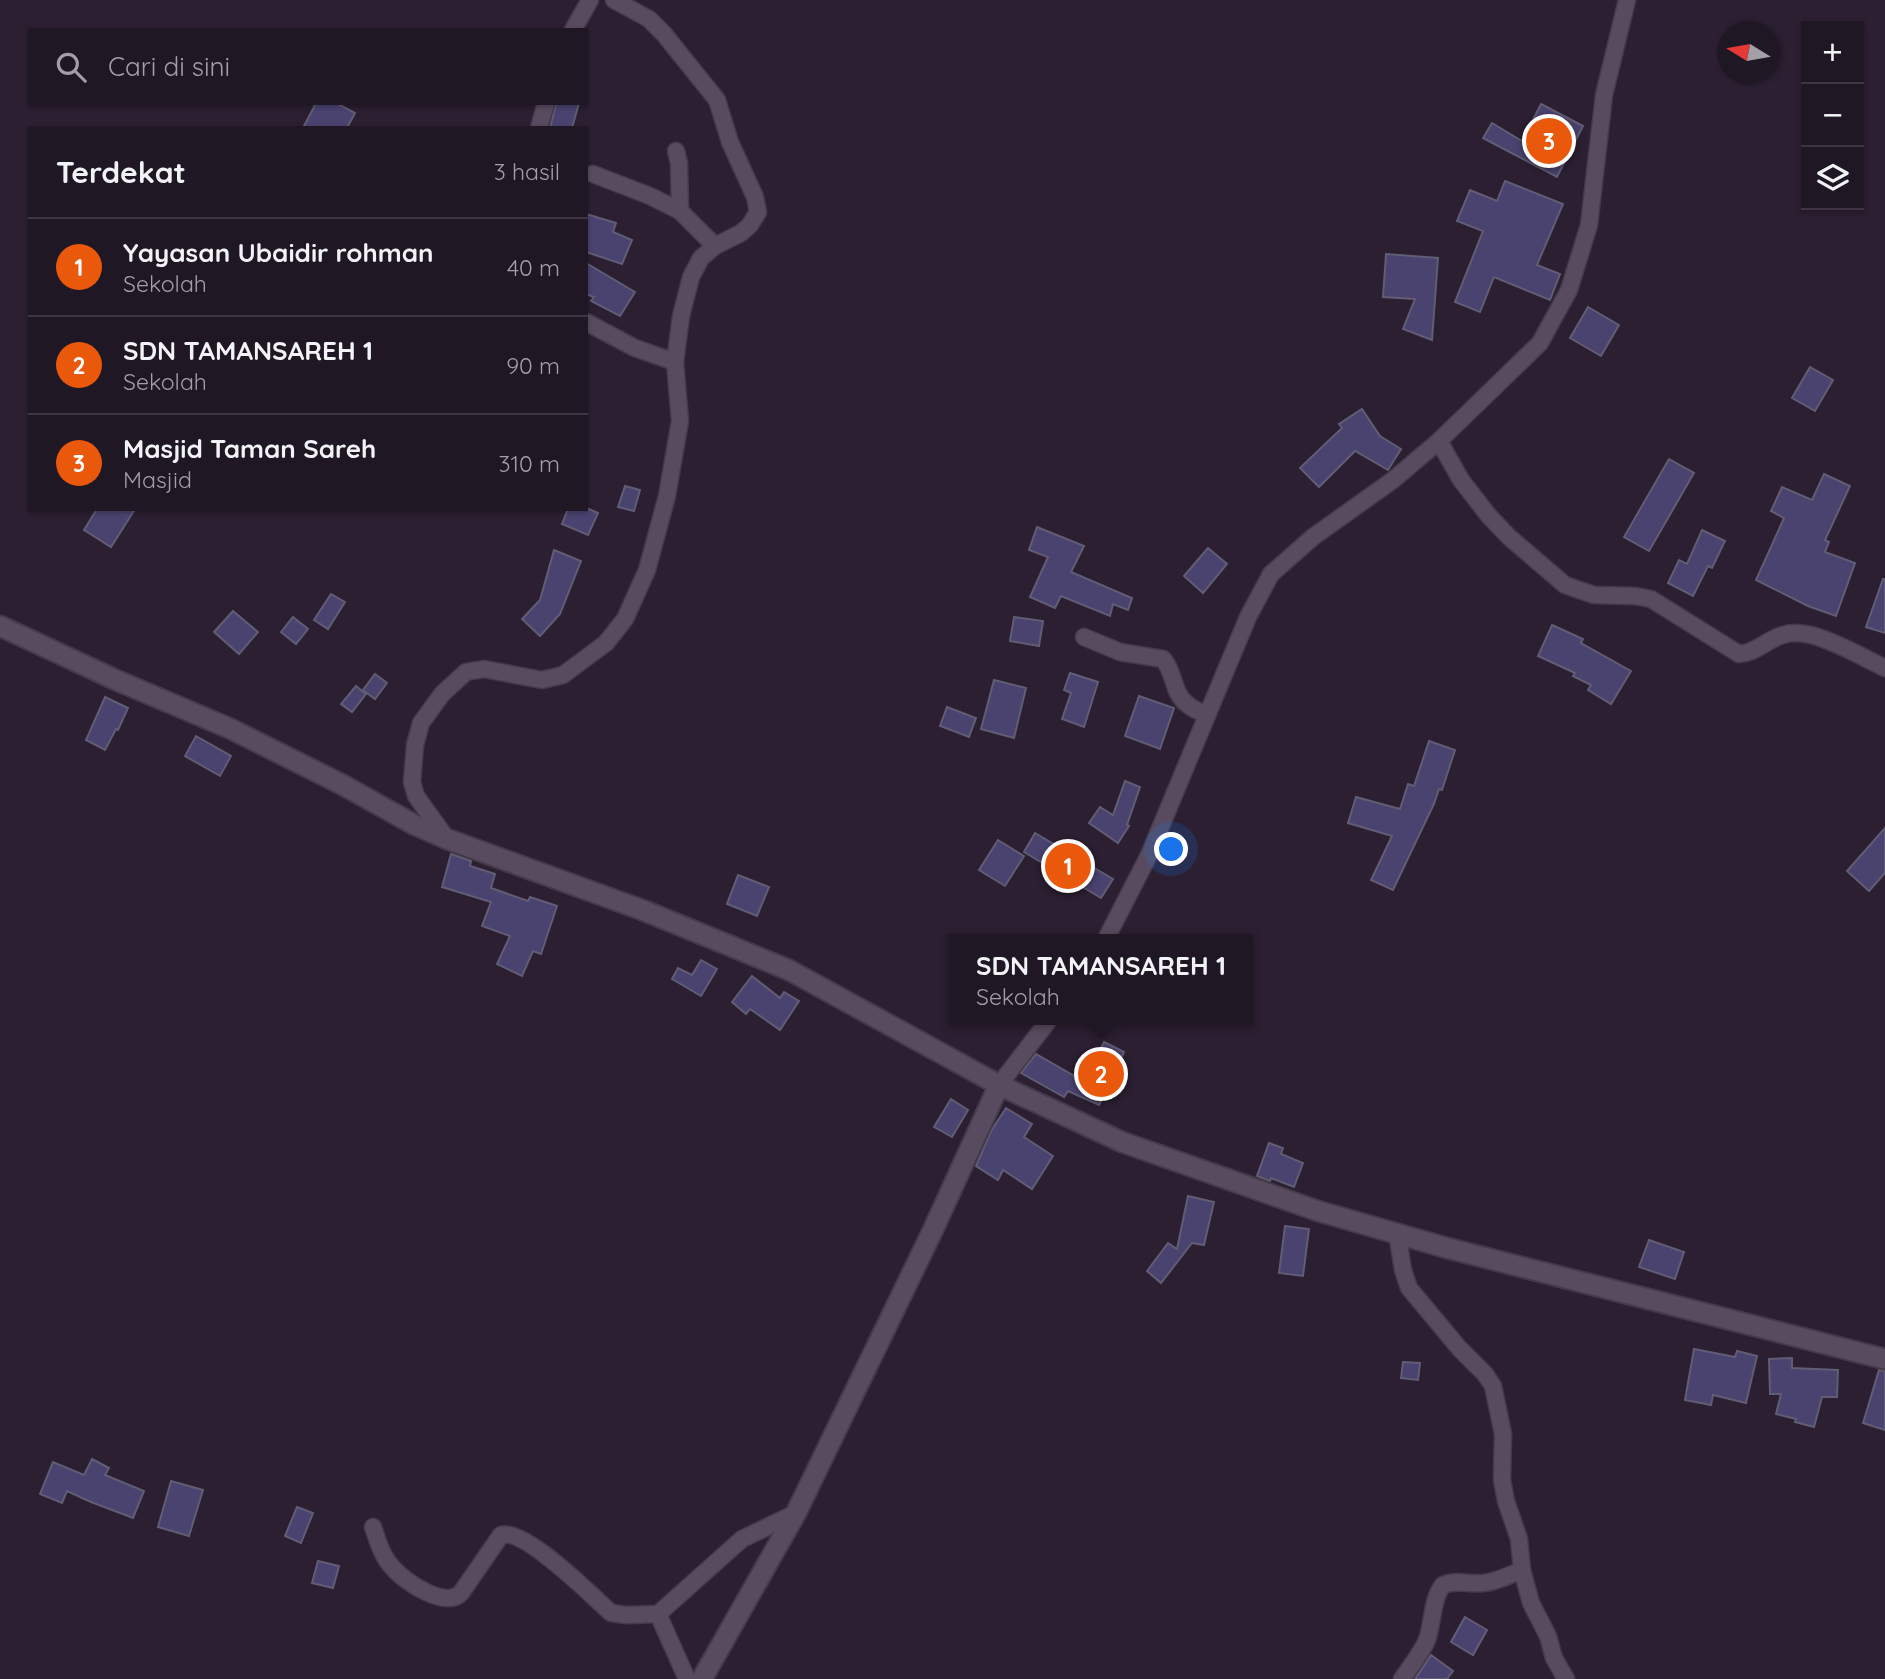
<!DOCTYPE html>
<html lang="id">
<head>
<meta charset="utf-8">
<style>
	:root { --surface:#201725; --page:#28202d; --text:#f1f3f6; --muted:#a29fa7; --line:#3d3642; --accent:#ea580c }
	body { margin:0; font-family:Quicksand,sans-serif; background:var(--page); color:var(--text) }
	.controls { position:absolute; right:21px; top:21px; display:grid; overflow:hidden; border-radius:0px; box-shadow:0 2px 5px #0004 }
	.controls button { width:63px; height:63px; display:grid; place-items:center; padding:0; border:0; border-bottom:2px solid var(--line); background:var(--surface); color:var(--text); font:35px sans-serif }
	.compass { position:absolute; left:1717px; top:21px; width:63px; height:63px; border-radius:50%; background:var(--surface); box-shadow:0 2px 5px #0004; rotate:281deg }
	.you { position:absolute; left:1172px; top:850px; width:24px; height:24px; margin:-18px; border:5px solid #fff; border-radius:50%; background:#1a73e8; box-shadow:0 0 0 10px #1a73e833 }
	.badge { display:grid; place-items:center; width:46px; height:46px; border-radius:50%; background:var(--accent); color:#fff; font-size:23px; font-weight:700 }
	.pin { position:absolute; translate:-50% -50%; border:4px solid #fff; box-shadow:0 2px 7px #0006 }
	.popup { position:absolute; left:949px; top:934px; width:304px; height:91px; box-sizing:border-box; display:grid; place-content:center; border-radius:0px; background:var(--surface); filter:drop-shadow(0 2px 5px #0005); font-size:23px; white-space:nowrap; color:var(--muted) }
	.popup b { font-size:26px; color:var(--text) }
	.popup::after { content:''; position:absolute; left:50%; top:100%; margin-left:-14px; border:14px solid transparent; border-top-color:var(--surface) }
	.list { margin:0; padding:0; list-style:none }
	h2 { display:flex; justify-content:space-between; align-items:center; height:91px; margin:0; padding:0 28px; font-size:30px }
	h2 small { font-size:23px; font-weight:400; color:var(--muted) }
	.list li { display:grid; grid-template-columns:46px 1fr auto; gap:21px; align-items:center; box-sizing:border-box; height:98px; padding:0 28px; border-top:2px solid var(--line) }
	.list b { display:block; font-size:26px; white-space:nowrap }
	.list p { margin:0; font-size:23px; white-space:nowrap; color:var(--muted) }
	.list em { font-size:23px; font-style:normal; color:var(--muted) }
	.icon { flex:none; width:38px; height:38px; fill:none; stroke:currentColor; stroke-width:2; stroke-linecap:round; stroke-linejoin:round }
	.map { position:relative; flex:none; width:1885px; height:1679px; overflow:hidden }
	.search { position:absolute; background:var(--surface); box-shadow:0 2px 5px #0004; left:28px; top:28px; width:560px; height:77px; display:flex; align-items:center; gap:18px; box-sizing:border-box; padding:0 24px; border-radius:0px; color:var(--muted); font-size:26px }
	.panel { position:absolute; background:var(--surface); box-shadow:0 2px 5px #0004; left:28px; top:126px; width:560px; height:385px; border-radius:0px }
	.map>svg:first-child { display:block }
	.building { fill:#4a426f; stroke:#605d74; stroke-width:2 }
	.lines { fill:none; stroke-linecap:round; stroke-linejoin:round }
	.minor-casing { stroke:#443a49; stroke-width:19 }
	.tertiary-casing { stroke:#443a49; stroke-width:23 }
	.minor { stroke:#584b5f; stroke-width:16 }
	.tertiary { stroke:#584b5f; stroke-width:19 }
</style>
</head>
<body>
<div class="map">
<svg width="1885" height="1679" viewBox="0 0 1885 1679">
	<rect width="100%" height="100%" fill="#2b1f31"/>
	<g class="building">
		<path d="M316 103H336L355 113 347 128H303Z"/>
		<path d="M556 103H579L572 128H550Z"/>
		<path d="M1541 104 1583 126 1557 177 1483 138 1492 123 1522 141Z"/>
		<path d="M1505 181 1563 204 1537 265 1560 274 1550 300 1494 277 1480 312 1455 302 1483 231 1457 221 1470 190 1497 201Z"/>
		<path d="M586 214 616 223 613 232 632 240 622 264 586 252Z"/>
		<path d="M1386 254 1438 258 1432 340 1403 329 1415 299 1383 297Z"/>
		<path d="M586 263 635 292 620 316 591 301 594 297 586 294Z"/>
		<path d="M1588 307 1619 325 1601 356 1570 338Z"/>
		<path d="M1810 367 1833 380 1815 411 1792 398Z"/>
		<path d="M1362 409 1380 436 1401 449 1388 470 1355 451 1319 487 1300 468 1342 428 1339 424Z"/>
		<path d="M1669 459 1694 473 1649 551 1624 537Z"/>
		<path d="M1824 474 1850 486 1825 540 1829 542 1825 552 1855 563 1836 616 1808 606 1756 580 1784 518 1771 511 1782 487 1812 500Z"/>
		<path d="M625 486 640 490 634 511 618 507Z"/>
		<path d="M97 509H135L111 547 84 530Z"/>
		<path d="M568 509H589L598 513 588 535 562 524Z"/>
		<path d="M1037 527 1084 546 1071 572 1132 598 1128 610 1113 604 1110 616 1061 596 1055 608 1030 597 1048 557 1029 550Z"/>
		<path d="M1702 530 1725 541 1712 568 1708 566 1693 596 1668 583 1679 560 1687 564Z"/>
		<path d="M1208 548 1227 564 1203 593 1184 576Z"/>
		<path d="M554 550 581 561 560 614 540 636 522 619 540 600Z"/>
		<path d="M1883 579H1885V633L1866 627Z"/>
		<path d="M331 594 345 602 328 629 314 620Z"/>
		<path d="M233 611 258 632 239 654 214 632Z"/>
		<path d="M293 617 308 629 296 644 281 632Z"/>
		<path d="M1014 617 1043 621 1039 646 1010 641Z"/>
		<path d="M1552 625 1583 639 1581 643 1631 671 1611 704 1588 690 1591 685 1573 676 1575 673 1538 656Z"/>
		<path d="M1070 673 1098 682 1084 727 1062 719 1071 693 1064 690Z"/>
		<path d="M375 674 387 683 375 699 363 690Z"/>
		<path d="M994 680 1026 688 1014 738 981 729Z"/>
		<path d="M356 686 366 694 352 712 341 704Z"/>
		<path d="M1139 696 1174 708 1160 749 1125 736Z"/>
		<path d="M105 697 128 708 118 730 116 729 105 750 86 740Z"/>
		<path d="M947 707 976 718 969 737 940 726Z"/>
		<path d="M196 736 231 756 220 776 185 756Z"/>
		<path d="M1429 741 1455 750 1442 790 1439 789 1434 804 1393 890 1371 880 1392 836 1348 823 1356 797 1400 809 1408 784 1414 786Z"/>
		<path d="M1125 781 1140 787 1127 825 1129 826 1118 843 1089 823 1100 807 1113 815Z"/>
		<path d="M1885 828V873L1869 891 1847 871Z"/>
		<path d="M1035 833 1113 879 1101 898 1024 852Z"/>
		<path d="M998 840 1024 856 1005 886 979 870Z"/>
		<path d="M451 854 471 861 470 866 495 874 491 888 528 901 530 897 557 906 541 954 533 951 522 976 497 964 510 936 482 926 491 902 442 887Z"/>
		<path d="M738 875 769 887 757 916 727 904Z"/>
		<path d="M701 960 717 969 701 996 672 979 678 968 692 975Z"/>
		<path d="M752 976 780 998 784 992 799 1001 780 1030 750 1009 746 1014 732 1002Z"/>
		<path d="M1104 1042 1124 1052 1099 1105 1068 1091 1064 1097 1021 1073 1036 1054 1085 1082Z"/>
		<path d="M951 1099 968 1110 952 1137 934 1127Z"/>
		<path d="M1006 1108 1032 1124 1024 1137 1053 1156 1032 1189 1003 1170 998 1180 976 1166 991 1131Z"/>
		<path d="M1269 1143 1283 1148 1281 1154 1303 1163 1294 1187 1271 1178 1270 1181 1257 1176Z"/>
		<path d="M1188 1196 1214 1202 1204 1245 1192 1243 1161 1283 1147 1271 1168 1243 1177 1249Z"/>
		<path d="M1285 1226 1309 1229 1303 1276 1279 1273Z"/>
		<path d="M1649 1240 1684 1252 1675 1279 1639 1267Z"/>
		<path d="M1694 1349 1735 1357 1737 1351 1757 1356 1746 1403 1713 1395 1711 1405 1685 1400Z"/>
		<path d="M1792 1358V1368L1838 1370 1837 1397H1822L1814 1427 1795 1422 1796 1419 1776 1414 1781 1394H1770L1769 1359Z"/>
		<path d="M1403 1362 1420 1363 1418 1380 1401 1378Z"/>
		<path d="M1879 1370 1885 1371V1430L1863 1423Z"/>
		<path d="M92 1459 109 1468 105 1475 144 1491 133 1518 91 1502 67 1491 62 1503 40 1494 53 1462 84 1475Z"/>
		<path d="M171 1481 203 1490 189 1536 158 1527Z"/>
		<path d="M297 1507 313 1513 301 1543 285 1536Z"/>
		<path d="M318 1561 339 1566 333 1588 312 1583Z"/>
		<path d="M1465 1617 1487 1630 1473 1655 1451 1642Z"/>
		<path d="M1431 1655 1453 1671 1447 1679H1415Z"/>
	</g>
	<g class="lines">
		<defs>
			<g id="minor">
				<path d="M573 30 590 0"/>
				<path d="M539 128 546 103"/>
				<path d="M676 151 679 163 680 211"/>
				<path d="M593 174 650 196 680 211 715 246"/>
				<path d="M586 322 635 348 675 362"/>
				<path d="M1439 441 1461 480 1489 516 1509 537 1565 585 1594 595 1635 596 1651 599 1739 654C1756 653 1766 640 1783 635 1810 625 1859 656 1885 668"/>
				<path d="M1084 637 1120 652 1163 659C1175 672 1172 693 1187 704 1192 709 1201 712 1207 715"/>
				<path d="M447 839 416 796 412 782 415 745 421 723 442 694 466 672 484 669 542 680 563 675 606 643 625 619 647 570 667 496 680 421 675 362 681 316 691 277 701 258 715 246 741 233 750 225 758 212 755 197 730 142 717 100 664 34 649 19 614 0"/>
				<path d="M1106 939 1149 855 1248 617 1271 574 1313 537 1393 480 1439 441 1540 343 1569 290 1589 225 1604 95 1627 0"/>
				<path d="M999 1085 1049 1020"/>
				<path d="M1397 1233 1403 1270 1409 1288 1459 1348 1485 1374 1493 1386 1503 1434 1502 1480 1506 1501 1519 1539 1522 1570 1531 1603 1548 1636 1554 1658 1566 1679"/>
				<path d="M373 1527C378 1541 382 1557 393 1568 405 1582 445 1609 461 1593L501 1535C525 1528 591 1595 611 1613L626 1615 658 1614 687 1679"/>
				<path d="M658 1614 742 1539 796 1513"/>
				<path d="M1402 1679C1410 1667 1421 1654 1427 1640 1433 1623 1432 1598 1443 1585 1457 1579 1469 1585 1483 1583 1497 1582 1509 1575 1522 1570"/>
			</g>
			<g id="tertiary">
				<path d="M0 626 116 680 231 729 343 785 413 824 447 839 645 911 789 970 999 1085 1122 1142 1318 1211 1447 1248 1885 1359"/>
				<path d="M702 1679 796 1513 933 1230 999 1085"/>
			</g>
		</defs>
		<use href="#minor" class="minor-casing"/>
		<use href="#tertiary" class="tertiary-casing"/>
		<use href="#minor" class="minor"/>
		<use href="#tertiary" class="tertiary"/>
	</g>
</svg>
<div class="controls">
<button>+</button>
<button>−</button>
<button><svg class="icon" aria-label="layers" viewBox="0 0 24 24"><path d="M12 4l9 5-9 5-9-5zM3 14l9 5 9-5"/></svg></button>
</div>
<svg class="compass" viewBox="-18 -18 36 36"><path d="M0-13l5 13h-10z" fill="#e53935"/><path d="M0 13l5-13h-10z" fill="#a29fa7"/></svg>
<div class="you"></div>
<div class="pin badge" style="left:1068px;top:866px">1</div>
<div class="pin badge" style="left:1101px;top:1074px">2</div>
<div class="popup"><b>SDN TAMANSAREH 1</b>Sekolah</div>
<div class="pin badge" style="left:1549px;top:141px">3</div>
<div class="search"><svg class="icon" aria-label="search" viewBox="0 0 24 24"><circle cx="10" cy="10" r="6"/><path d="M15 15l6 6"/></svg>Cari di sini</div>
<section class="panel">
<h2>Terdekat<small>3 hasil</small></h2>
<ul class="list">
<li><span class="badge">1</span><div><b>Yayasan Ubaidir rohman</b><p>Sekolah</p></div><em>40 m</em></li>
<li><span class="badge">2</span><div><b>SDN TAMANSAREH 1</b><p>Sekolah</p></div><em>90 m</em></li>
<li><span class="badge">3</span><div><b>Masjid Taman Sareh</b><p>Masjid</p></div><em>310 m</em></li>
</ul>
</section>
</div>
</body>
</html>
